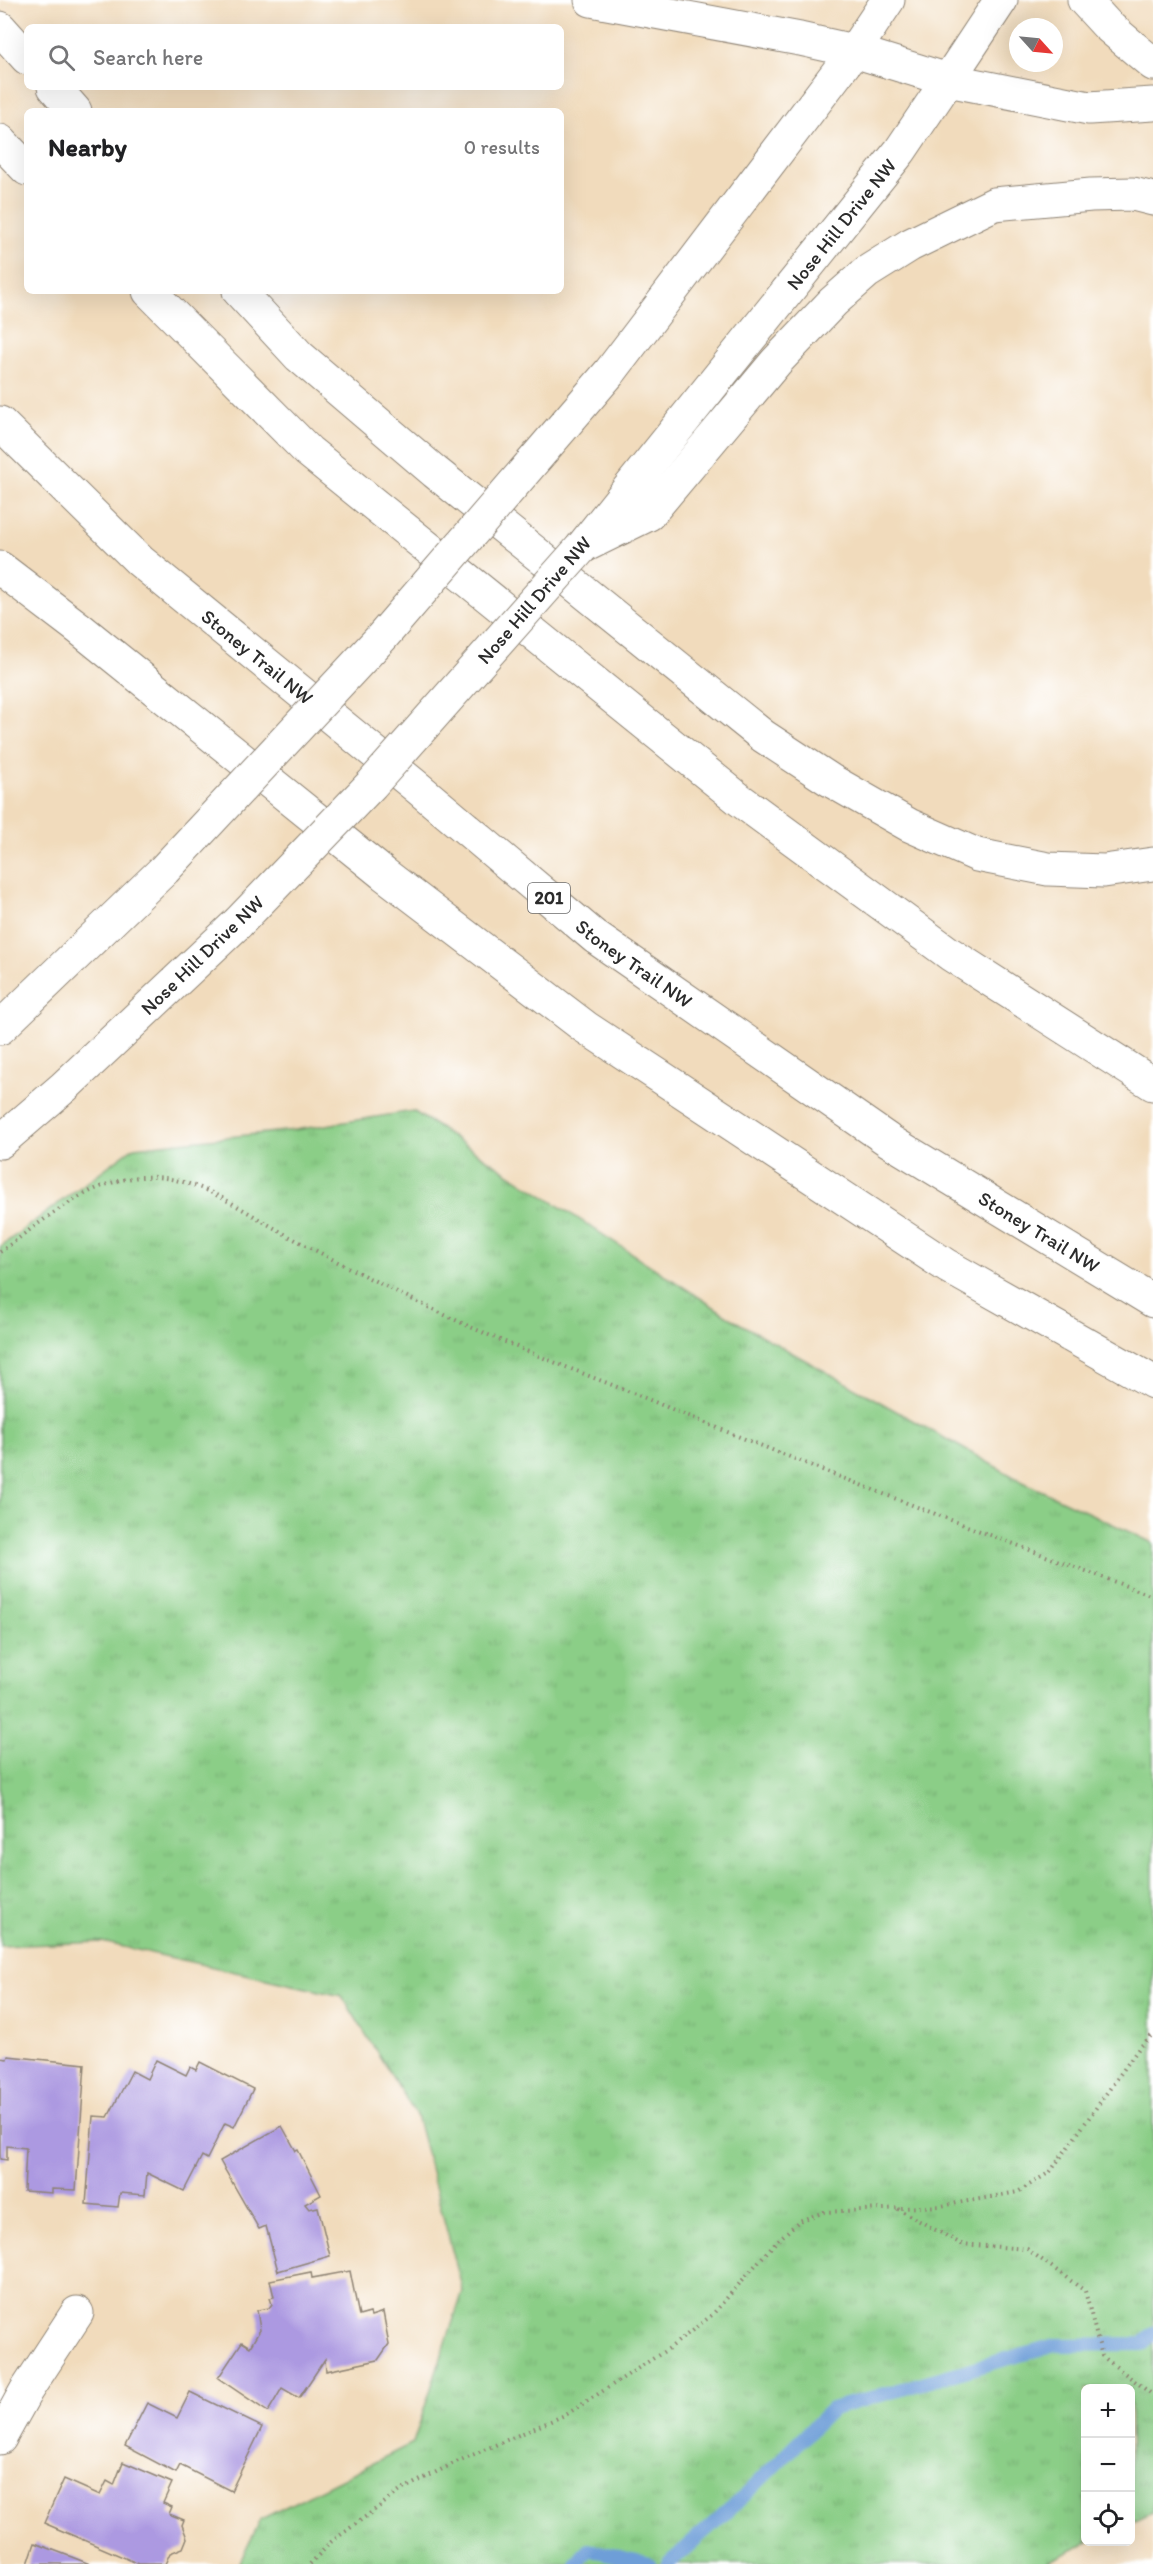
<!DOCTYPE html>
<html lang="en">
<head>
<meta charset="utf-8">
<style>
	:root { --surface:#fff; --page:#f6f6f6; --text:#202124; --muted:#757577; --line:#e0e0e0 }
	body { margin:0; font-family:Itim,sans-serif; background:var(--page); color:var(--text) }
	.controls { position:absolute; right:18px; bottom:18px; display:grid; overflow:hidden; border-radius:9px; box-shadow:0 6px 24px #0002 }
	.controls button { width:54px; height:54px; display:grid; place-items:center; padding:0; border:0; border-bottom:2px solid var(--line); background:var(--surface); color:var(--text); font:30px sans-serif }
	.compass { position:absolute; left:1009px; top:18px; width:54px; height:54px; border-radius:50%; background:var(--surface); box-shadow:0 6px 24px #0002; rotate:117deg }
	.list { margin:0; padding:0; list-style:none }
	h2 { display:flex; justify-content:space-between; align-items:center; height:78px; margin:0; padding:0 24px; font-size:26px }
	h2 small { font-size:20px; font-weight:400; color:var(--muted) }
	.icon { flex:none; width:33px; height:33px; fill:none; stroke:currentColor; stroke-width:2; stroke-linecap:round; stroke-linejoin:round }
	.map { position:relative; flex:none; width:1153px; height:2564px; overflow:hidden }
	.search { position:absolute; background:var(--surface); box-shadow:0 6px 24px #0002; left:24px; top:24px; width:540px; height:66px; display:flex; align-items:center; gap:15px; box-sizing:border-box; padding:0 21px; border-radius:9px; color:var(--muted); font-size:22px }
	.panel { position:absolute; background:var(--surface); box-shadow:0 6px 24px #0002; left:24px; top:108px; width:540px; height:186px; border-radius:9px }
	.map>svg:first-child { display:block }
	.park { fill:url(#park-tufts); stroke:#5b7c59; stroke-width:1.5 }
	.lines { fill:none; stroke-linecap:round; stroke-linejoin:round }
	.stream { stroke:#6e9ed8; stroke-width:14 }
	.building { fill:#ac99e1 }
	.minor-casing { stroke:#8e8374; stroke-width:35 }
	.major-casing { stroke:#8e8374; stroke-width:35 }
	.highway-casing { stroke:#8e8374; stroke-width:35 }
	.path { stroke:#8e8374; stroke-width:4; stroke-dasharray:1.5 4.5; stroke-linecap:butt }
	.minor { stroke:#fff; stroke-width:33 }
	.major { stroke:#fff; stroke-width:33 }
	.highway { stroke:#fff; stroke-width:33 }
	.major-bridge-casing { stroke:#8e8374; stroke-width:35; stroke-linecap:butt }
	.major-bridge { stroke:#fff; stroke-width:33 }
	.labels { text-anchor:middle; stroke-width:6; stroke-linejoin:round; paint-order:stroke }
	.shield { fill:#fff; stroke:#6b6b6b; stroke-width:1.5 }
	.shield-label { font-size:18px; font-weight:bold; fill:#2b2b2b }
	.street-label { font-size:20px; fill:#2b2b2b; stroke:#fff }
</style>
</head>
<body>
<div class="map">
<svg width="1153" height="2564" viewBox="0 0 1153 2564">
	<defs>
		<pattern id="park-tufts" width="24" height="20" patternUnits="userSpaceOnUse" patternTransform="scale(1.5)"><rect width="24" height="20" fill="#8bce87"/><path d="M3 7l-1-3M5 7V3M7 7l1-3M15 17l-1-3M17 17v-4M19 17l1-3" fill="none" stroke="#78b175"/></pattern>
	</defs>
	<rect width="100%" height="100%" fill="#fff"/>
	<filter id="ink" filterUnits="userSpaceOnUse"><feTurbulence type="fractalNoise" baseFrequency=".0167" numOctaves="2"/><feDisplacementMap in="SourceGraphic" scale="12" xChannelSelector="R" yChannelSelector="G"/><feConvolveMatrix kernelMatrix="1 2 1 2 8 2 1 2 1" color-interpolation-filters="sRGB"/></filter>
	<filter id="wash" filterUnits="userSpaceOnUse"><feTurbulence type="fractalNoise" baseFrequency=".008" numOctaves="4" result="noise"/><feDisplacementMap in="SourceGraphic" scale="24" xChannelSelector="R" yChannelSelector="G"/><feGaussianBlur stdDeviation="1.35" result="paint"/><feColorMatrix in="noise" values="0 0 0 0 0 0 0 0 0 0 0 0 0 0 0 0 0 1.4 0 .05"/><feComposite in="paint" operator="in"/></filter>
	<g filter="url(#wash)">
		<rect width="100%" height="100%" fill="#f1dbbc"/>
		<path class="park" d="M413 1111 737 1322 1023 1482 1153 1543V2512L1131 2522 1130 2388H1086V2542H1090L1043 2564H239L261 2519 413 2443 463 2291 416 2115 342 1996 102 1942 0 1946V1247L134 1147 295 1130Z"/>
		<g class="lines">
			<g class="stream">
				<path d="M576 2564 588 2549 649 2564"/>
				<path d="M668 2564 742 2498 832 2409 1055 2345 1142 2344 1153 2333"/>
			</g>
		</g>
		<g id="blocks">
			<g class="building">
				<path d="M8 2056 85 2064 76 2190 52 2189V2193L24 2191 26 2148 7 2146V2160L0 2159V2058L7 2059Z"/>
				<path d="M156 2060 186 2075 190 2067 196 2070 200 2062 253 2089 234 2127 225 2123 207 2159 202 2156 184 2191 147 2173 145 2195 120 2193 118 2207 86 2204 93 2116 108 2117 132 2071 147 2079Z"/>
				<path d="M282 2126 296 2151 298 2150 321 2195 305 2204 309 2209 318 2207 330 2256 278 2271 266 2226 259 2229 220 2161Z"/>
				<path d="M350 2271 359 2316 370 2313 371 2316 383 2312 389 2344 378 2360 326 2371 325 2359 299 2398 282 2388 268 2412 218 2378 242 2342 250 2347 260 2330 257 2310 269 2308 272 2304 270 2298 274 2297 270 2280 311 2272 312 2278Z"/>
				<path d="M190 2392 262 2427 231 2491 180 2465 176 2473 125 2446 147 2403 177 2418Z"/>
				<path d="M123 2462 172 2483 163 2503 172 2507 169 2514 184 2520 182 2525 187 2538 183 2548 170 2553 165 2564H139L44 2523 64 2479 100 2495 107 2481 114 2485Z"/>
				<path d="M35 2543 90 2564H28Z"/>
			</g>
		</g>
	</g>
	<g filter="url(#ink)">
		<use href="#blocks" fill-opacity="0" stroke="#8e8374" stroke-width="1.5"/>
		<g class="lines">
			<defs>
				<g id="minor">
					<path d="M854 51 888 0"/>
					<path d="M948 80 1001 0"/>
					<path d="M0 2438 26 2391 77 2313"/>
				</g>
				<g id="major">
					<path d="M610 372 854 51"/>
					<path id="s1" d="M582 547 900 151 948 80"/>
					<path d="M0 1028 164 870"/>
					<path d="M0 1142 64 1087 238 923"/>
				</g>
				<g id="highway">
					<path d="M591 0 800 39 854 51 948 80 1089 108 1153 104"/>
					<path d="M1084 0 1108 26 1153 64"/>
					<path d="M0 28 27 58"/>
					<path d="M54 87 75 111"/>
					<path d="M0 141 27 169"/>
					<path d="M149 291 308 451 740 800 950 954 1153 1084"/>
					<path d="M239 291 299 356 435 472 763 736 830 780 909 825 977 855 1048 869 1104 871 1153 864"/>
					<path id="s2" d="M0 423 140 561 418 788 595 937 888 1140 1153 1301"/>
					<path d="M582 547 649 514 776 362 833 302 867 272 910 245 994 204 1091 195 1133 194 1153 199"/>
					<path d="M0 568 80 629 384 874 585 1027 947 1266 1153 1382"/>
				</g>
			</defs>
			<use href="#minor" class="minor-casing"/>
			<use href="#major" class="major-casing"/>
			<use href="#highway" class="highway-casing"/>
			<g class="path">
				<path d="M0 1252C46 1219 96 1173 156 1177 207 1181 250 1216 294 1239 350 1269 406 1297 464 1324 523 1351 585 1374 645 1398 813 1468 983 1533 1153 1596"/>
				<path d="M898 2209 961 2244 1027 2249 1085 2291 1102 2356 1153 2395"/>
				<path d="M310 2564 331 2542 403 2489 456 2462 567 2414 671 2347 712 2315 774 2244 799 2221 824 2212 941 2206 1018 2192 1050 2172 1139 2048 1153 2034"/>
			</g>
			<use href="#minor" class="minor"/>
			<use href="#major" class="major"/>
			<use href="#highway" class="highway"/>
			<defs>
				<g id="major-bridge">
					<path d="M164 870 382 637 610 372"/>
					<path d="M238 923 372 784 582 547"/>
				</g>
			</defs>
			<use href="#major-bridge" class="major-bridge-casing"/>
			<use href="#major-bridge" class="major-bridge"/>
		</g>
	</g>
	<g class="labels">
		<rect class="shield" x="528" y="883" width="42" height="30" rx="4.5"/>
		<g class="shield-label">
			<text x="549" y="904">201</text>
		</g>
		<g class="street-label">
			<text dy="7" stroke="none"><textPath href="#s1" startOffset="414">Nose Hill Drive NW</textPath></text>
			<text transform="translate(534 600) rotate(-49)" y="7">Nose Hill Drive NW</text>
			<text dy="7" stroke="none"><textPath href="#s2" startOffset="348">Stoney Trail NW</textPath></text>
			<text transform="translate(202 955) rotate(-44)" y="7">Nose Hill Drive NW</text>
			<text dy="7" stroke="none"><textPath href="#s2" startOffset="834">Stoney Trail NW</textPath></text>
			<text dy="7" stroke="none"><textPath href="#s2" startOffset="1320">Stoney Trail NW</textPath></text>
		</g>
	</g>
</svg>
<div class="controls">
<button>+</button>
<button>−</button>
<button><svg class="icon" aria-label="locate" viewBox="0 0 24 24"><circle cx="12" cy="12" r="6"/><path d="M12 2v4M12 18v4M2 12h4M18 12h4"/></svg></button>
</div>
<svg class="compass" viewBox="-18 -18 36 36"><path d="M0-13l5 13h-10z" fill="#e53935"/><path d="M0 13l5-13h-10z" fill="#757577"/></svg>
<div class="search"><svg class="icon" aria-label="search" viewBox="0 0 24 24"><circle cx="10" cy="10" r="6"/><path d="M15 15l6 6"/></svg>Search here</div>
<section class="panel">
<h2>Nearby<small>0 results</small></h2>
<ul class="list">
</ul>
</section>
</div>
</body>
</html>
